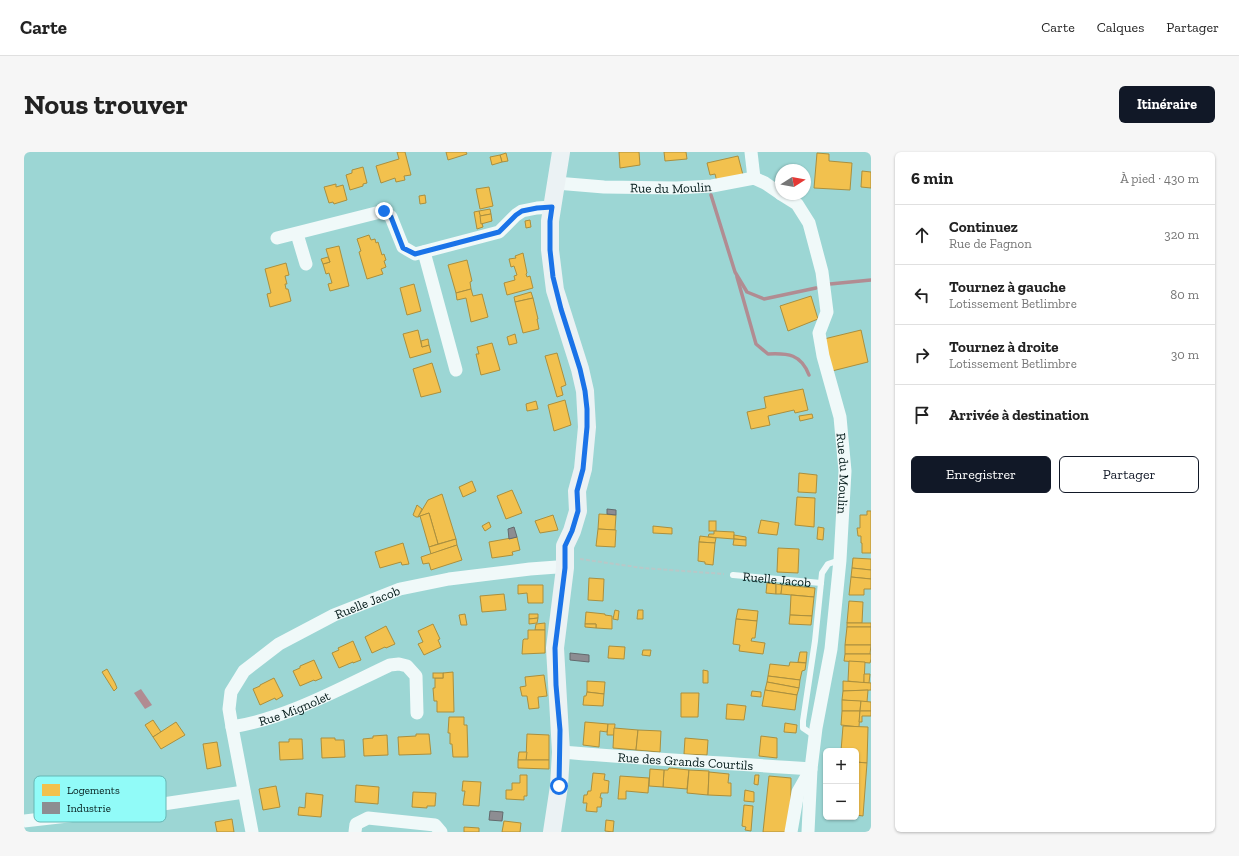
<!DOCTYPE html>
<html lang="fr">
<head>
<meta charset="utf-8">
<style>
	:root { --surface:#fff; --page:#f6f6f6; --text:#222; --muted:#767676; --line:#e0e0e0; --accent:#111827 }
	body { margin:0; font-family:"Zilla Slab",serif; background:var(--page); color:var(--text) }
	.controls { position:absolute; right:12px; bottom:12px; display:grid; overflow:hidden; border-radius:6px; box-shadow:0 1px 3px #0004 }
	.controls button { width:36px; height:36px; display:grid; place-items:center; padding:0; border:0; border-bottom:1px solid var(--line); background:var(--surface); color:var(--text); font:20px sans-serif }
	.compass { position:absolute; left:751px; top:12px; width:36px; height:36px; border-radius:50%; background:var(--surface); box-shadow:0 1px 3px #0004; rotate:79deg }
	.stop { position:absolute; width:12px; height:12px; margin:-9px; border:3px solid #1a73e8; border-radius:50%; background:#fff }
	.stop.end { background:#1a73e8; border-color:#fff; box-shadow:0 1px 4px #0008 }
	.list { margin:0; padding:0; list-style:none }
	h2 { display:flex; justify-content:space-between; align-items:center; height:52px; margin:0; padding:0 16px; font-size:17px }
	h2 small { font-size:13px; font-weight:400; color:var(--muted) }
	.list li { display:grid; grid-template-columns:26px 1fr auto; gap:12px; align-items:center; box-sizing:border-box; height:60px; padding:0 16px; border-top:1px solid var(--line) }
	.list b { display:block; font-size:15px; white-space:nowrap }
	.list p { margin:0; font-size:13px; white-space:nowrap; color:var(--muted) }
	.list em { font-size:13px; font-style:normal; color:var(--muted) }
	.actions { display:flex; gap:8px; padding:12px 16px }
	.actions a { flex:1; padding:9px 0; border:1px solid var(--accent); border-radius:6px; text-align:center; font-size:14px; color:var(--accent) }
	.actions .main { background:var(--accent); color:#fff }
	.icon { flex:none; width:22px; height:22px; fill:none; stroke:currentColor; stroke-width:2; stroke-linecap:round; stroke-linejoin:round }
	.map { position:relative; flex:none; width:847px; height:680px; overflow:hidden; border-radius:6px }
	header { display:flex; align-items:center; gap:24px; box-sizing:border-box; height:56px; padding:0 20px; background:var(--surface); border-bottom:1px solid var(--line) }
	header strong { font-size:19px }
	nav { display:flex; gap:22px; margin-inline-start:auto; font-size:14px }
	.intro { display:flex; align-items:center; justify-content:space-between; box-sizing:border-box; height:96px; padding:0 24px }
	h1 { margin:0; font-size:28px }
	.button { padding:10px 18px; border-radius:6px; background:var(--accent); color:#fff; font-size:14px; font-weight:700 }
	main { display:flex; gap:24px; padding:0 24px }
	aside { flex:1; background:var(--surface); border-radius:6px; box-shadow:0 1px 3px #0004 }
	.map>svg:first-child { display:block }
	.water { fill:#b18c92 }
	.homes { fill:#f2c14e; stroke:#aa8f3e }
	.industry { fill:#8d8d92; stroke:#636a6d }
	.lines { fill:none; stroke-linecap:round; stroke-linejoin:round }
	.stream { stroke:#b18c92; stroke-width:3.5 }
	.path { stroke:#b8c8c8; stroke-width:2; stroke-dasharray:4 2; stroke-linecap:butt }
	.lane { stroke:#f0f9f9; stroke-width:6 }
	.street { stroke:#f0f9f9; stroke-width:13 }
	.secondary { stroke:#ebf2f4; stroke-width:18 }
	.route { stroke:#1a73e8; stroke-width:5 }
	.labels { text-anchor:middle; stroke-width:4; stroke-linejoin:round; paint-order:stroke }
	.street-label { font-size:13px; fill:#021918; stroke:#91fbf8 }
	.key { fill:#91fbf8; stroke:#66b7b5; stroke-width:1 }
	.key-label { font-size:11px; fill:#021918 }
</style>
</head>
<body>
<header>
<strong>Carte</strong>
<nav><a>Carte</a><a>Calques</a><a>Partager</a></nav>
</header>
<div class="intro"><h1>Nous trouver</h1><a class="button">Itinéraire</a></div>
<main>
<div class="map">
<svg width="847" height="680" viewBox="0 0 847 680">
	<rect width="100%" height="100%" fill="#9cd6d4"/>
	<path class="water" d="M117 537 128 553 121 557 110 541Z"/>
	<g class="homes">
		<path d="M373 0H381L387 23 380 24 381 28 372 30 371 26 357 31 352 14 375 7Z"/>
		<path d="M422 0H442L443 2 424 8Z"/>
		<path d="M595 0H615L616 13 596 16Z"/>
		<path d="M640 0H662L663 7 641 9Z"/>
		<path d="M482 1 484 9 478 10 476 3Z"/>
		<path d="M793 1 805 2V9L828 11 826 38 790 36Z"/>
		<path d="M476 3 478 10 468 13 466 5Z"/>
		<path d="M714 4 719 23 693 30 691 22 686 23 683 11Z"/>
		<path d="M339 15 343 31 339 32V34L326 38 322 23 328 21V18Z"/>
		<path d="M838 19 847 20V36L837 35Z"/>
		<path d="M312 32V35L319 33 323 48 310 52 309 50 305 51 300 35Z"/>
		<path d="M465 35 469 54 456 57 452 37Z"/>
		<path d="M401 43 402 51 396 52 395 44Z"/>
		<path d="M466 57 467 62 456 64 455 59Z"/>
		<path d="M455 59 459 75 453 77 450 60Z"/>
		<path d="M467 62 468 69 457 72 456 64Z"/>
		<path d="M506 68 507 75 502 76 501 69Z"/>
		<path d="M345 83 347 88 351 87 352 91 354 90 358 103 360 102 362 108 360 109 362 115 357 117 359 122 343 127 335 100 337 99 333 87Z"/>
		<path d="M315 94 325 134 306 139 304 132 308 131 305 121 302 122 299 112 306 110 302 97Z"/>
		<path d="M499 101 503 121 502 122 503 125 506 124 509 136 483 143 480 131 491 128 490 124 493 123 490 114 487 115 485 107 492 106 491 104Z"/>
		<path d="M304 105 306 110 299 112 297 107Z"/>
		<path d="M443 108 448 129 446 130 447 137 432 141 424 113Z"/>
		<path d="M262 111 265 123 261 124 263 132H261L262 137H264L267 149 246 155 243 142 247 141 241 117Z"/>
		<path d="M390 132 397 159 383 163 376 136Z"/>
		<path d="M447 137 449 144 458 142 464 165 447 170 442 146 433 148 432 141Z"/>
		<path d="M507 140 509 146 491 150 490 145Z"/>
		<path d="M787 144 794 167 764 179 756 154Z"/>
		<path d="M509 146 514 167H513L515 177 499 181 491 150Z"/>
		<path d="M394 178 398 195 405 193 407 200 386 206 379 182Z"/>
		<path d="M837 178 844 210 808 219 800 187Z"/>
		<path d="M491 182 493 191 485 193 483 185Z"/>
		<path d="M404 187 405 193 398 195 397 189Z"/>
		<path d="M468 191 476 218 457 223 452 202H455L453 195Z"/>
		<path d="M533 201 542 233 537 235 539 243 533 245 521 204Z"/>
		<path d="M408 211 417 240 397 245 389 217Z"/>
		<path d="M779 237 784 258 771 261 770 258 744 264 746 273 727 277 723 260 742 256 740 245Z"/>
		<path d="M541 248 547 273 530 279 524 253Z"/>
		<path d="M512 249 514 257 503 259 502 252Z"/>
		<path d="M788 262 789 266 776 269 775 264Z"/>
		<path d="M775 321 793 323 792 341 774 340Z"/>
		<path d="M448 329 452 339 439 345 435 335Z"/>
		<path d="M488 338 498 361 482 367 473 344Z"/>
		<path d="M418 342 432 387 414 392 405 361 394 365 404 348Z"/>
		<path d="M773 345 791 346 790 375 771 373Z"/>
		<path d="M393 353 398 357 394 365H392L389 363Z"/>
		<path d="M843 359H847V401H838V391H837V384H834L833 376H836V363H843Z"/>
		<path d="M405 361 414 392 405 395 396 364Z"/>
		<path d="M575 362 592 363 591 378 574 377Z"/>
		<path d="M529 363 534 378 516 381 511 369Z"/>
		<path d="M737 368 755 371 753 383 734 381Z"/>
		<rect x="685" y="369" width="7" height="10"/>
		<path d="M465 370 467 375 461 379 458 374Z"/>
		<path d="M629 374 648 376V382L629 381Z"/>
		<path d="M794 375 800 376 799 388 793 387Z"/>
		<path d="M574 377 592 378 591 395 572 394Z"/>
		<path d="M690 379 710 380V387L684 385 685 382H690Z"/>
		<path d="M710 383 722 385V388L710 387Z"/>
		<path d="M676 384 692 386 691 391 675 390Z"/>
		<path d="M493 385 496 398 488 400 489 403 468 406 465 390Z"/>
		<path d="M432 387 433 393 407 402 405 395Z"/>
		<path d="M710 387 722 388V394L709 393Z"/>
		<path d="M675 390 691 391 689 413 681 412V410L674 409Z"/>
		<path d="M379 391 385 412 378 413 377 410 356 416 351 400Z"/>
		<path d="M433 393 438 408 407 418 405 411 399 412 397 405Z"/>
		<path d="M754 396 775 397 774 421 753 420Z"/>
		<path d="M829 406 847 407V418L828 416Z"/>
		<path d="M828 416 847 418V427L827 425Z"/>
		<path d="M827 425 847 427V437H840V443H825Z"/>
		<path d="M565 426 580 427 579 449 564 448Z"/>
		<path d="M743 431 752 432V442L742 441Z"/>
		<path d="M752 432 758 433 757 442H752Z"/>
		<path d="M494 433H519V451H504L503 441 494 442Z"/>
		<path d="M758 433 791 436 790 445 757 442Z"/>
		<path d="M480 442 482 458 458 460 456 444Z"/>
		<path d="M767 443 790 445 788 464 766 463Z"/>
		<path d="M825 449 839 450 838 471H823Z"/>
		<path d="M714 457 734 459 733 469 712 467Z"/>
		<path d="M591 458 595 459 594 468 589 467Z"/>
		<path d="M614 458H619V467H613Z"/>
		<path d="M562 460 581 462V463L588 464V477L572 476V472H561Z"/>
		<path d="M441 462 443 473H437L435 463Z"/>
		<path d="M505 462H514V466L505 467Z"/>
		<path d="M766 463 788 464 787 473 765 472Z"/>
		<path d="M514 466 513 471 505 472V467Z"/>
		<path d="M712 467 733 469 731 486H728L727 489 741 491 739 502 715 499 716 493 709 492Z"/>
		<path d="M521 471V478H511L512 472Z"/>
		<rect x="823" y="471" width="24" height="4"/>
		<path d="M409 472 416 487 414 488 417 495 400 503 394 492 399 490 394 479Z"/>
		<path d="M561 472H572V476L561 475Z"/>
		<path d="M362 474 371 492 362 496 361 495 348 501 341 485Z"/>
		<path d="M823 475H847V493H821Z"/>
		<path d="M504 478H521V501L498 502 499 488 500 487H504Z"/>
		<path d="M329 489 337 508 329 511V510L315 516 308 501 315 498 314 496Z"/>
		<path d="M821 493H847L846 502H821Z"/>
		<path d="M585 494 601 495 600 507 584 506Z"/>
		<path d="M619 498H627L626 504 618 503Z"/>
		<path d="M776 500H783L782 511 774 510Z"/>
		<path d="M821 502H847V507L846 511 820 509Z"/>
		<path d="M290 508 298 526 291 529 290 528 276 534 269 519 276 516V514Z"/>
		<path d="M825 509 841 510 840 531 824 529Z"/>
		<path d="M766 510 782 511 781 518 778 519 776 528 744 524 746 512 765 514Z"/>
		<path d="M83 517 91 531 93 536 90 539 78 520Z"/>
		<path d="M679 518 684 519V531H679Z"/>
		<path d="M429 520 430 560H413V549H410L409 536H411V526H419V521Z"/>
		<rect x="409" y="521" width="10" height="5"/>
		<path d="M840 522H846L845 531H840Z"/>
		<path d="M520 523 523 544 514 545 515 556 505 557 503 544H498L496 535 502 534 501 525Z"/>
		<path d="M744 524 776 528 775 536 743 530Z"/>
		<path d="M250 526 259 544 252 548 251 546 236 553 229 537 236 534V533Z"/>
		<path d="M563 529 581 530 580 542 563 540Z"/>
		<path d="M819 529 847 531V538L819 539Z"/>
		<path d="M743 530 775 536 773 543 741 538Z"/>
		<path d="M741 538 773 543 771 558 738 554Z"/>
		<path d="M844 538 843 550 818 548 819 539Z"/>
		<path d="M728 539 737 540V545L727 544Z"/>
		<path d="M563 540 580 542 579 554 559 553 560 544H562Z"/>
		<path d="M657 541H675L674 565H657Z"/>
		<path d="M818 548 837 549 836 559H818Z"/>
		<path d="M837 549 847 550V559H836Z"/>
		<path d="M703 552 722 554 720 568 702 567Z"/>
		<path d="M818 559H836L835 575 817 573Z"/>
		<path d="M836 559H847V564H838V570H835Z"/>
		<path d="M425 565H440V573H443L444 605H429L428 592H426V581H424Z"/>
		<path d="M129 568 137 580 129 585 121 573Z"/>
		<path d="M152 570 161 583 137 597 129 585Z"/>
		<path d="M561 570 584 572 583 580 576 579 575 595 559 593Z"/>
		<path d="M761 571 773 573 772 581 760 580Z"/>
		<path d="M584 572H591L590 583H583Z"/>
		<path d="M819 574 844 575 843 611 832 610V599H817Z"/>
		<path d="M590 576 614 578 612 598 589 596Z"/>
		<path d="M614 578 637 579 636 600 612 598Z"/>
		<path d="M392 582H405L407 602 375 603 374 585 392 584Z"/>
		<path d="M503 582 525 583V608H502Z"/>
		<path d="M363 583 364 603 340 604 339 587 349 586V584Z"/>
		<path d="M737 584 753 586V606L735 604Z"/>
		<path d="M297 586H311V588H320L321 605 298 606Z"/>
		<path d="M661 586 684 588 683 603 660 602Z"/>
		<path d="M265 587H278L279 607 256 608 255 590H265Z"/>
		<path d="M193 590 197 614 183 617 179 592Z"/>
		<path d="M495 600H503L502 608H494Z"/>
		<path d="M494 608H525V617L494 616Z"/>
		<path d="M832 610 843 611 839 664 832 663Z"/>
		<path d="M645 616 665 618 663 637 639 635 640 618H644Z"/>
		<path d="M626 617 640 618 639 635 625 634Z"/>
		<path d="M665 618 685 619 684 643 663 641Z"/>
		<path d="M685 620 705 622 704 631H707V644L684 643Z"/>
		<path d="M569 621 581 622 580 628 585 629 584 641H577L576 646H578L577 655H573V660L562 659 563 651H559L560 643H563L564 639H567Z"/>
		<path d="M496 623H503V644H500V648L482 647V638H488V631H496Z"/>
		<path d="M731 623H735L734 633 730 632Z"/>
		<path d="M596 624 625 626 624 641 602 639V647H594Z"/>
		<path d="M745 624 767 626V663L764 680H739Z"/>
		<path d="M439 629 457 630 455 654 439 653 441 639H438Z"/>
		<path d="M332 633 355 635 354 652 331 650Z"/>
		<path d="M252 634 256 655 239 658 235 637Z"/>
		<path d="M721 638 730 640V650L720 649Z"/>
		<path d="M389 640 412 641 411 654H403V656L388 655Z"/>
		<path d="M282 641 299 643 297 665 274 663 275 655 281 656Z"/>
		<path d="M720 653 729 654 727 679 721 678 722 675 718 674Z"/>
		<path d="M208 667 210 680H193L191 670Z"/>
		<path d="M582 668 590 669 589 680 581 679Z"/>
		<path d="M480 669 497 671 496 680H478Z"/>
		<path d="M440 675 455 676V680H440Z"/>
	</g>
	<g class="industry">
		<path d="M583 357 592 358V363L583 362Z"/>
		<path d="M490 375 493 385 485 387 484 377Z"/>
		<path d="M546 501 565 503V510L546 508Z"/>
		<path d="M466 659 479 660 478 669 465 668Z"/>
	</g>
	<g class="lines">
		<g class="stream">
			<path d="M687 43 711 120 723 140 740 147 792 136"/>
			<path d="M713 125 732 192 744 202C764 201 777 202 785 223"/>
			<path d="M806 132 847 128"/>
		</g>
		<path class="path" d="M556 407 619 416 700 422"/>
		<g class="lane">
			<path id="s1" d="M709 423 797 431"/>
			<path d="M791 584 779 576V569L791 489 798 421 804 412 816 408"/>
		</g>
		<g class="street">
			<path d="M727 0 730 26"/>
			<path id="s2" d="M532 31 580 35 652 36 688 34 730 26 741 31 757 42"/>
			<path id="s3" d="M757 42 773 52 785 71 798 120 803 160 795 181 799 204 816 265 821 319 816 408 807 497 792 576 787 617 784 680"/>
			<path d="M273 82 282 112"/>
			<path d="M253 86 360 59 367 65 379 95 391 102 475 80 492 63 498 59 513 56 528 55"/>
			<path d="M400 100 432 218"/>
			<path id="s4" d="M208 575 205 557 207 540 220 519 255 492 310 463 376 437 425 427 506 417 533 415 541 416"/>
			<path id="s5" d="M537 600C620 607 703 611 787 617L774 640 767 680"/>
			<path d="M0 669 105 657 220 640"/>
			<path id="s6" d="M228 680 208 575C264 566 315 537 366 513L375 512 383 514 392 524 393 561"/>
			<path d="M331 680 332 672 344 666 411 673 417 680"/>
		</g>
		<path class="secondary" d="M528 680 535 634 537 600 531 496 541 416V394L548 379 554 359 553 339 559 317 563 275 561 239 556 217 531 138 526 98V69L537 0"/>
	</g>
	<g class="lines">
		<path class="route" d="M360 59 367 65 379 96 391 102 475 80 492 63 498 59 513 56 528 55 526 69V98L529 125 537 157 556 217 561 239 563 257V275L559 317 553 339 554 359 548 379 541 394V416L531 496 532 533 536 578 535 634"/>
	</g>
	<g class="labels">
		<g class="street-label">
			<text dy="5" stroke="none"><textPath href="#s2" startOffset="115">Rue du Moulin</textPath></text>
			<text dy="5" stroke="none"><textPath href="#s3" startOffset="298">Rue du Moulin</textPath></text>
			<text dy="5" stroke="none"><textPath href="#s1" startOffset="44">Ruelle Jacob</textPath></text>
			<text dy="5" stroke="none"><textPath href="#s4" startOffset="202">Ruelle Jacob</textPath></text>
			<text dy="5" stroke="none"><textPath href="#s6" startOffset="172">Rue Mignolet</textPath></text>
			<text dy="5" stroke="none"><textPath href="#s5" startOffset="125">Rue des Grands Courtils</textPath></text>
		</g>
	</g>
	<rect x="10" y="624" width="132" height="46" rx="6" class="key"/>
	<rect x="18" y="632" width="18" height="12" fill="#f2c14e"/>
	<rect x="18" y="650" width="18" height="12" fill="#8d8d92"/>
	<g class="key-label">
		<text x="43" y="642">Logements</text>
		<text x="43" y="660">Industrie</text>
	</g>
</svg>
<div class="controls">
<button>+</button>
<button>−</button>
</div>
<svg class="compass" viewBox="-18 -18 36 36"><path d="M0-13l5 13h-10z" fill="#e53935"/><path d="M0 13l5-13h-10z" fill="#767676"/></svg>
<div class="stop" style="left:535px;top:634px"></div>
<div class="stop end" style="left:360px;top:59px"></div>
</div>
<aside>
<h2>6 min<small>À pied · 430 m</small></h2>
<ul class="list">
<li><svg class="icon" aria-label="ahead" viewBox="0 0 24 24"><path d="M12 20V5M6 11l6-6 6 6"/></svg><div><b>Continuez</b><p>Rue de Fagnon</p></div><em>320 m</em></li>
<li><svg class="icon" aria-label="left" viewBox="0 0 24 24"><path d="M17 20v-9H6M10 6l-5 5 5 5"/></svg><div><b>Tournez à gauche</b><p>Lotissement Betlimbre</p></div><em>80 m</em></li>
<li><svg class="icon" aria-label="right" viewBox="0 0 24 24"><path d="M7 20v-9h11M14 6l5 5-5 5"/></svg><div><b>Tournez à droite</b><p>Lotissement Betlimbre</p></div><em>30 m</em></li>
<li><svg class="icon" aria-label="arrive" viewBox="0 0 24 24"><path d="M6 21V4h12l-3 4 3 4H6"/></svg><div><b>Arrivée à destination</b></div></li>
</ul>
<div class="actions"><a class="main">Enregistrer</a><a>Partager</a></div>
</aside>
</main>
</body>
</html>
